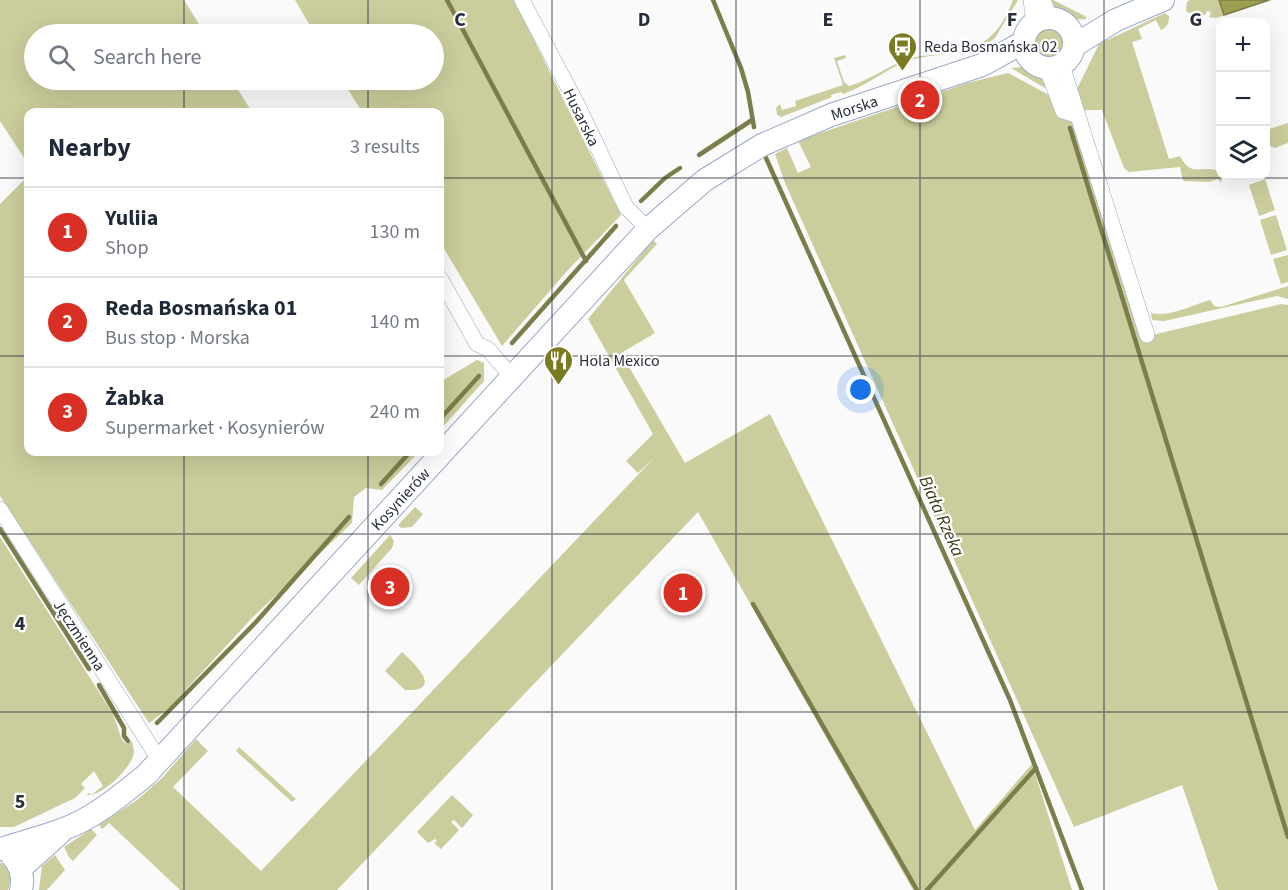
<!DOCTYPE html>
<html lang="en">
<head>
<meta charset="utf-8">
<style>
	:root { --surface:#fff; --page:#f2f2f3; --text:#1f2937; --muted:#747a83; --line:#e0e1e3; --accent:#d93025 }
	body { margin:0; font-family:"Source Sans 3",sans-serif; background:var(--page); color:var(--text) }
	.controls { position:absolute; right:18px; top:18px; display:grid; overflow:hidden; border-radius:12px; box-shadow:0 6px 24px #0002 }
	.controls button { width:54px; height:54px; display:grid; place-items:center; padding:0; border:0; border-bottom:2px solid var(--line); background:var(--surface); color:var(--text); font:30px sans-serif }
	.you { position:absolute; left:861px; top:390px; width:21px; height:21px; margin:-15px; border:4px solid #fff; border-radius:50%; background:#1a73e8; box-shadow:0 0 0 9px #1a73e833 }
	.badge { display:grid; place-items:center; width:39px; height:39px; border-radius:50%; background:var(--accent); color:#fff; font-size:20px; font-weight:700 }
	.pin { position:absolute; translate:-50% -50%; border:3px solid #fff; box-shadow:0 2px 6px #0006 }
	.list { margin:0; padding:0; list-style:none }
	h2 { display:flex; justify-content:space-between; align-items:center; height:78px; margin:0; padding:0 24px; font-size:26px }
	h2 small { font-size:20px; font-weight:400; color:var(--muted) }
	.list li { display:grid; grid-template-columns:39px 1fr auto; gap:18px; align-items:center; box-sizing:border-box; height:90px; padding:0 24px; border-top:2px solid var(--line) }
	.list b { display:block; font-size:22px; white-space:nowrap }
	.list p { margin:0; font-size:20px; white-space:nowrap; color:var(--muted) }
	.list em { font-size:20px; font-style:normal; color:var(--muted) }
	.icon { flex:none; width:33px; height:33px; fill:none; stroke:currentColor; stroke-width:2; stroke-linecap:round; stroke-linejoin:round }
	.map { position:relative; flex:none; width:1288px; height:890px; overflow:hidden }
	.search { position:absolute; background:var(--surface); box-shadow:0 6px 24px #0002; left:24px; top:24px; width:420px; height:66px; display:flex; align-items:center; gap:15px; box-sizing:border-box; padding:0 21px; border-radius:33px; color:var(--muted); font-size:22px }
	.panel { position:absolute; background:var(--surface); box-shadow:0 6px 24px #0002; left:24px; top:108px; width:420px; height:348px; border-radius:12px }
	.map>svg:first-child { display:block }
	.green { fill:#cbcd9c }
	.water { fill:#9e9f51; stroke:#7b7d4a; stroke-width:1.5 }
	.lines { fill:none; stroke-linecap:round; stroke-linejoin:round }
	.stream { stroke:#7b7d4a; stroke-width:4.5 }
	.street-casing { stroke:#99a9c7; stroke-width:16 }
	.secondary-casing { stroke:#99a9c7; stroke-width:24 }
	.street { stroke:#fff; stroke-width:15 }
	.secondary { stroke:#fff; stroke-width:22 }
	.grid { fill:none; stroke:#282e3a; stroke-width:1.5; stroke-opacity:0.55 }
	.labels { text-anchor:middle; stroke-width:4.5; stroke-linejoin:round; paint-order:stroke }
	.poi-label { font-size:16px; fill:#282e3a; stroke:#fff; text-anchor:start }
	.street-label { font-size:16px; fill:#282e3a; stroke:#fff }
	.water-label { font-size:18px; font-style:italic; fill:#383917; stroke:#fff }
	.grid-label { font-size:20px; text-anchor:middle; font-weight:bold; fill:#282e3a; stroke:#fff; stroke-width:4.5; stroke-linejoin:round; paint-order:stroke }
</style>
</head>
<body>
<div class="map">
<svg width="1288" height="890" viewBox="0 0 1288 890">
	<rect width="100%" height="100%" fill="#fafafa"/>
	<g class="green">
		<path d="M0 0H184L205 34H34V80H232L252 112H28V164L0 121Z"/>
		<path d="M295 0H514L621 215 568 270 502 346 440 242V112H362L342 80H434V34H315Z"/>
		<path d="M1013 0H1018L995 38C973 57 937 52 910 60 887 68 867 86 843 94L841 92 831 95 832 97 781 117 777 115 776 108 780 104 782 110 796 106 795 101 843 85 834 58 845 55 846 58 837 61 844 82 849 86C870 80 888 66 908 59 920 55 933 55 945 54 983 49 999 36 1013 0Z"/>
		<path d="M1049 0H1053L1085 16 1087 19C1070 21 1058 14 1049 0Z"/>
		<path d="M1190 0H1273L1216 18 1209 17 1211 12 1207 11 1205 15 1188 13 1186 11 1187 2Z"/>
		<path d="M1165 13 1169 16C1169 23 1168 27 1161 30L1156 20 1138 29 1142 39 1132 42 1169 159 1180 156C1191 177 1199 166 1216 170L1220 174 1222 181 1220 182 1218 179 1209 182 1183 181 1180 167 1129 172 1124 168 1102 110H1081L1077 89 1099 44Z"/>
		<circle cx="1049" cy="43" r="15"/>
		<path d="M1024 67 1040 75 1049 87 1045 88 1011 68Z"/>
		<path d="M1008 73 1049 95H1053L1065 119H1074L1144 337 1281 304 1288 305V890H1218L1182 785 1074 827 785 183 775 154 787 148 798 173 811 167 799 143 800 140 967 83Z"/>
		<path d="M1288 123V143L1275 148 1267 145 1266 130Z"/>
		<path d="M28 176V452H419L382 490 366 488 354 497 352 523 252 618 168 709 149 723 0 496V204Z"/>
		<path d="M1265 179 1275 210 1259 216 1249 185Z"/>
		<path d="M1276 215 1287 250 1271 255 1260 220Z"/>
		<path d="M653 240 657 244 624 280 655 333 621 353 685 463 770 414 975 830 1032 764 1072 890H913L698 512 337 890H180L109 823 102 829 99 825 137 800 163 777 196 739 208 751 173 787 261 871 653 459 638 473 626 461 653 434 588 319Z"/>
		<path d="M1288 255V282L1281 284 1273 259Z"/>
		<path d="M1288 286V299L1277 296 1263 299 1164 321 1152 320 1151 313C1168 318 1192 305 1210 300L1214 306 1221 307Z"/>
		<path d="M477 360 484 363V381L440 430V382Z"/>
		<path d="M415 507 423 514 412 527 401 528 398 525Z"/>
		<path d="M390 535 394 541 392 548 359 585 351 578Z"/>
		<path d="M0 537 113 714 122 740 127 744 132 741C132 743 134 749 134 751 134 766 102 797 87 795L89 793 91 795 103 786 94 771 81 784 85 788 75 798 14 827H0Z"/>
		<path d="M402 652C414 663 445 692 405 690L385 671Z"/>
		<path d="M239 747 296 799 292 802 236 751Z"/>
		<path d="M452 795 473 815 462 828 454 820 451 822 459 830 441 849 434 843 437 841 435 839 428 843 417 832Z"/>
		<path d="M91 829 97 835 73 861 69 857 64 847Z"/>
		<path d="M55 855 65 870 47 890H39L42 866Z"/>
		<path d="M0 862C10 870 13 878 8 890H0Z"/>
	</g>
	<path class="water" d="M1219 0H1269L1224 15Z"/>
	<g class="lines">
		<g class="stream">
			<path d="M447 0 586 261"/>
			<path d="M713 0 741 68 748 92 754 127"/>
			<path d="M1070 128 1288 837"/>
			<path d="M699 155 752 120"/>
			<path d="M766 158 1010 700 1082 890"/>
			<path d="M641 201 665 178 680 168"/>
			<path d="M512 343 616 226"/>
			<path d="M440 419 479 376"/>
			<path d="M381 484 410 452"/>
			<path d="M0 529 89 669"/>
			<path d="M753 604 917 890"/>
			<path d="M99 685 124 728V736L128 741"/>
			<path d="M157 723 256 622 349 517"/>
			<path d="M927 890 1036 768"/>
		</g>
		<defs>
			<g id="street">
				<path d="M522 0 578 106 626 207 648 229"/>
				<path d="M1031 0 1034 23"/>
				<path d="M1043 0 1050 18"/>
				<path d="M1062 65 1147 335"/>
				<path d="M1047 69 1063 111 1076 115"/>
				<path d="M440 278 477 344 488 349 512 377"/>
				<path d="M0 509 160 761"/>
			</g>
			<g id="secondary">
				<circle cx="1049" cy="43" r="25"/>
				<path d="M1075 45 1116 20 1163 0"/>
				<path id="s1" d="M1 849C22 842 43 837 64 829 94 818 121 795 146 775L648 229 705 180 762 145 831 115 982 65 1024 42"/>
				<path d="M12 856C21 866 24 877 21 890"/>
				<path d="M21 868 60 833"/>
			</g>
		</defs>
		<use href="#street" class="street-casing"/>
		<use href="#secondary" class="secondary-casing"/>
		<use href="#street" class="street"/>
		<use href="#secondary" class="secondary"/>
	</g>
	<path class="grid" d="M184 0V34M368 0V34M552 0V890M736 0V890M920 0V890M1104 0V890M184 80V112M368 80V112M0 178H28M440 178H1288M0 356H28M440 356H1288M184 452V890M368 452V890M0 534H1288M0 712H1288"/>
	<defs>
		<symbol id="bus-pin" viewBox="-11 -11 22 30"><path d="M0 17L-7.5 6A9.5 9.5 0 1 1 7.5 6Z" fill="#7a7a22" stroke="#fff"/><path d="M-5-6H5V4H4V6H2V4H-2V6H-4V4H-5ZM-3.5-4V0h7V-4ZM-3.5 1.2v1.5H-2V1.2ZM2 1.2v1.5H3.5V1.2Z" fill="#fff"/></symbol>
		<symbol id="restaurant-pin" viewBox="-11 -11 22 30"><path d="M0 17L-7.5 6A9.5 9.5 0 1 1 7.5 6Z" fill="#7a7a22" stroke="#fff"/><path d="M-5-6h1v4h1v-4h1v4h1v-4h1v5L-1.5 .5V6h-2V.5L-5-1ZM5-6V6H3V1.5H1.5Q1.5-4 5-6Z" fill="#fff"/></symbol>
	</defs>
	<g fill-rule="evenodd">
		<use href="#bus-pin" x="886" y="30" width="33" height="45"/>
		<use href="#restaurant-pin" x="542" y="344" width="33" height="45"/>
	</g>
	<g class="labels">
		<g class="poi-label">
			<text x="924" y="52">Reda Bosmańska 02</text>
			<text x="579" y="366">Hola Mexico</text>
		</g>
		<g class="street-label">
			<text dy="6" stroke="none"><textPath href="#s1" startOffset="1148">Morska</textPath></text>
			<text transform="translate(582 117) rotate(64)" y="6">Husarska</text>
			<text dy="6" stroke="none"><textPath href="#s1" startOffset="540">Kosynierów</textPath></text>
			<text transform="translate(80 635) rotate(57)" y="6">Jęczmienna</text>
		</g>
		<g class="water-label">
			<text transform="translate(942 516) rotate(66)" y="6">Biała Rzeka</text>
		</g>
	</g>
	<g class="grid-label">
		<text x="460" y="26">C</text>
		<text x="644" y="26">D</text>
		<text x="828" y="26">E</text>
		<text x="1012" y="26">F</text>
		<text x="1196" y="26">G</text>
		<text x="20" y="630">4</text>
		<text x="20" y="808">5</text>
	</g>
</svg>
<div class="controls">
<button>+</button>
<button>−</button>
<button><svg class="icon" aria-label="layers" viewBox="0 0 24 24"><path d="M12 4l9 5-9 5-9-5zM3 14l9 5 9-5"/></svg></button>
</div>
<div class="you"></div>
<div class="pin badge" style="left:683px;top:593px">1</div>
<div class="pin badge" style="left:920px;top:100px">2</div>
<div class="pin badge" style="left:390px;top:587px">3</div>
<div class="search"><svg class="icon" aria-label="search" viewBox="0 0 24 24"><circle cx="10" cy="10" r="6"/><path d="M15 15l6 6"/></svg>Search here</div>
<section class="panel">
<h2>Nearby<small>3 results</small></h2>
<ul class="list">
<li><span class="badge">1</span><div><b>Yuliia</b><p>Shop</p></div><em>130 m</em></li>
<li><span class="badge">2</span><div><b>Reda Bosmańska 01</b><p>Bus stop · Morska</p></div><em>140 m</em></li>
<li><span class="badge">3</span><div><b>Żabka</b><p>Supermarket · Kosynierów</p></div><em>240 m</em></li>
</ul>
</section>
</div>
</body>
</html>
